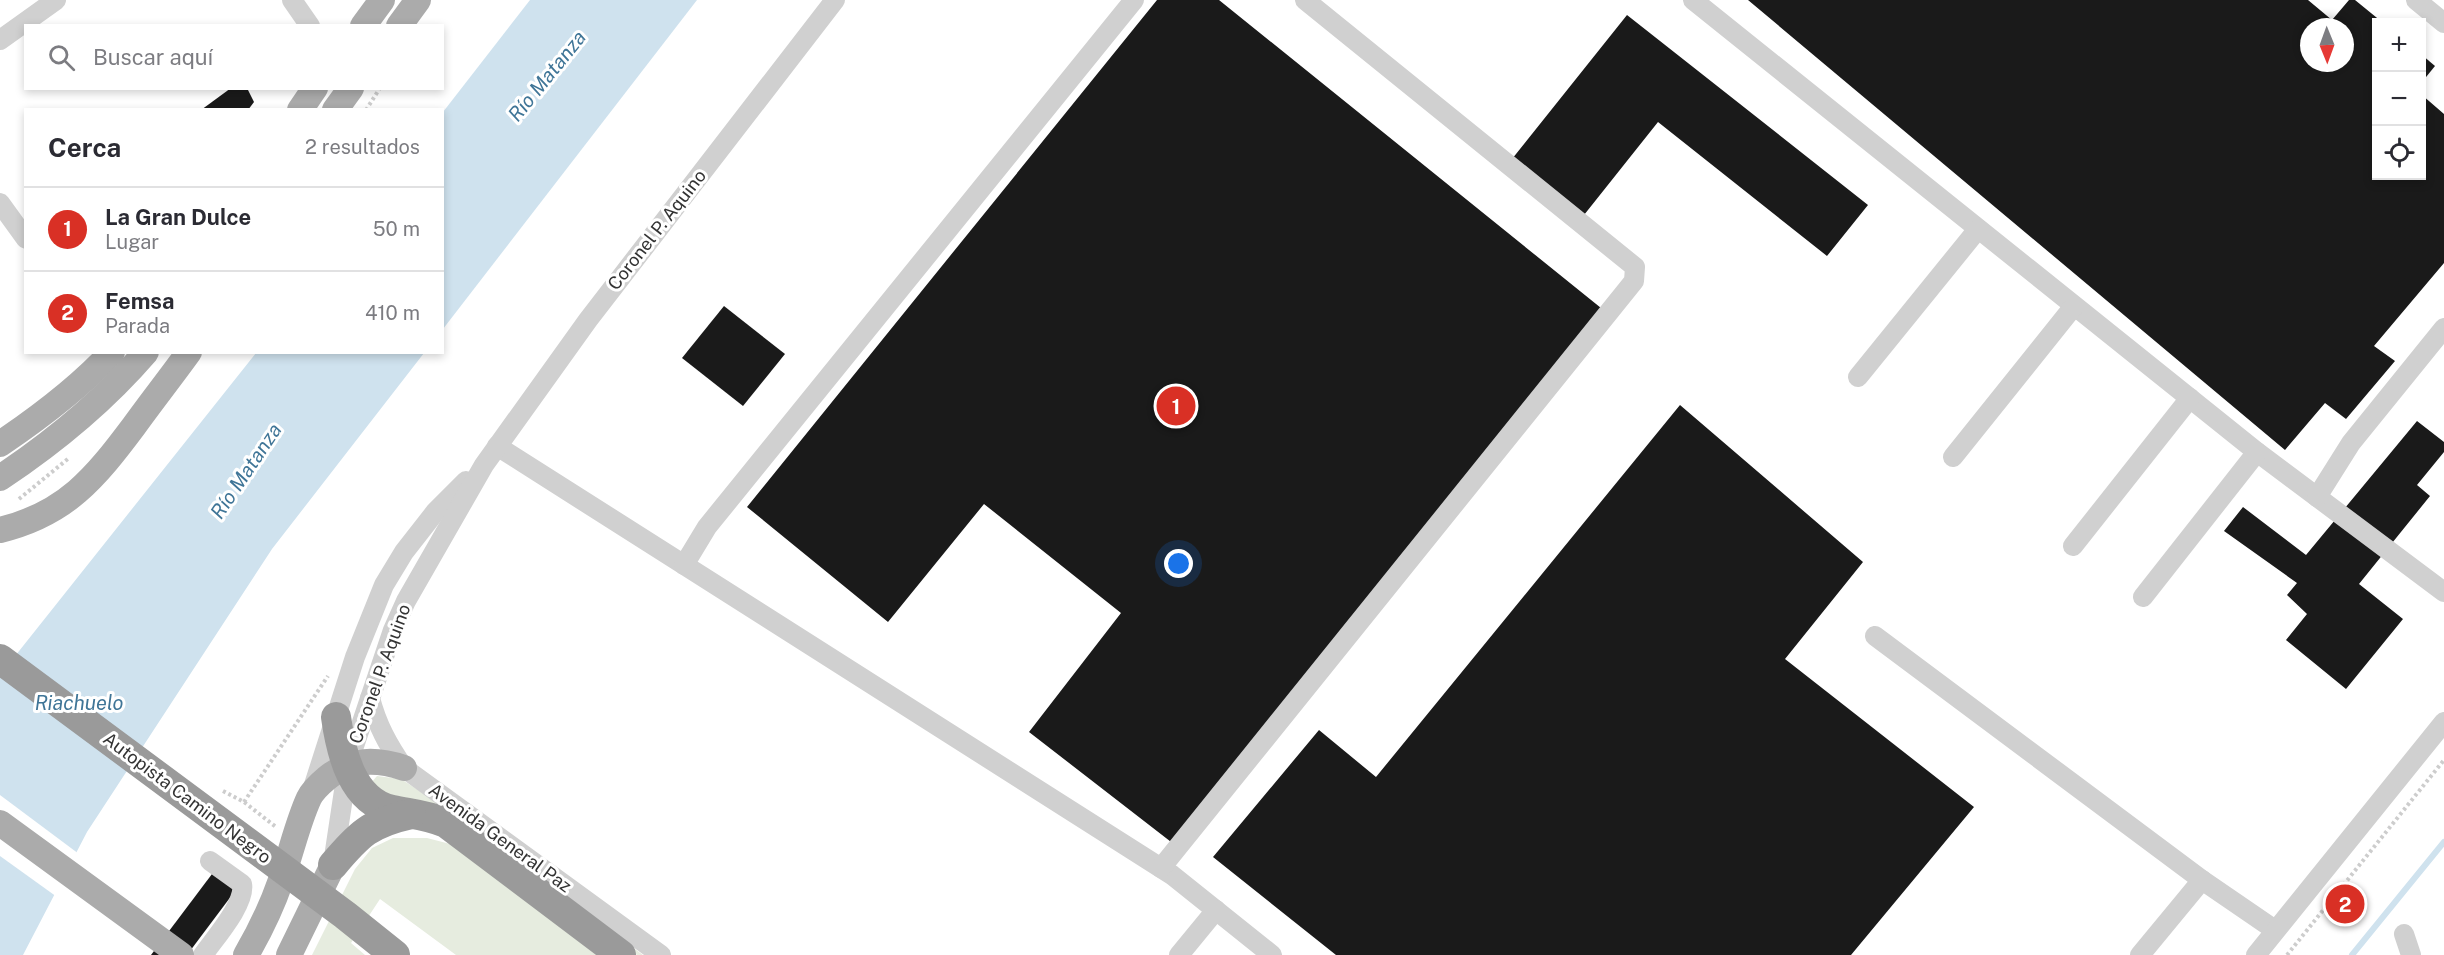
<!DOCTYPE html>
<html lang="es">
<head>
<meta charset="utf-8">
<style>
	:root { --surface:#fff; --page:#f7f7f7; --text:#2b2b33; --muted:#7c7c81; --line:#e1e1e2; --accent:#d93025 }
	body { margin:0; font-family:"Public Sans",sans-serif; background:var(--page); color:var(--text) }
	.controls { position:absolute; right:18px; top:18px; display:grid; overflow:hidden; border-radius:0px; box-shadow:0 3px 9px #0003 }
	.controls button { width:54px; height:54px; display:grid; place-items:center; padding:0; border:0; border-bottom:2px solid var(--line); background:var(--surface); color:var(--text); font:30px sans-serif }
	.compass { position:absolute; left:2300px; top:18px; width:54px; height:54px; border-radius:50%; background:var(--surface); box-shadow:0 3px 9px #0003; rotate:179deg }
	.you { position:absolute; left:1179px; top:564px; width:21px; height:21px; margin:-15px; border:4px solid #fff; border-radius:50%; background:#1a73e8; box-shadow:0 0 0 9px #1a73e833 }
	.badge { display:grid; place-items:center; width:39px; height:39px; border-radius:50%; background:var(--accent); color:#fff; font-size:20px; font-weight:700 }
	.pin { position:absolute; translate:-50% -50%; border:3px solid #fff; box-shadow:0 2px 6px #0006 }
	.list { margin:0; padding:0; list-style:none }
	h2 { display:flex; justify-content:space-between; align-items:center; height:78px; margin:0; padding:0 24px; font-size:26px }
	h2 small { font-size:20px; font-weight:400; color:var(--muted) }
	.list li { display:grid; grid-template-columns:39px 1fr auto; gap:18px; align-items:center; box-sizing:border-box; height:84px; padding:0 24px; border-top:2px solid var(--line) }
	.list b { display:block; font-size:22px; white-space:nowrap }
	.list p { margin:0; font-size:20px; white-space:nowrap; color:var(--muted) }
	.list em { font-size:20px; font-style:normal; color:var(--muted) }
	.icon { flex:none; width:33px; height:33px; fill:none; stroke:currentColor; stroke-width:2; stroke-linecap:round; stroke-linejoin:round }
	.map { position:relative; flex:none; width:2444px; height:955px; overflow:hidden }
	.search { position:absolute; background:var(--surface); box-shadow:0 3px 9px #0003; left:24px; top:24px; width:420px; height:66px; display:flex; align-items:center; gap:15px; box-sizing:border-box; padding:0 21px; border-radius:0px; color:var(--muted); font-size:22px }
	.panel { position:absolute; background:var(--surface); box-shadow:0 3px 9px #0003; left:24px; top:108px; width:420px; height:246px; border-radius:0px }
	.map>svg:first-child { display:block }
	.green { fill:#e6ecdf }
	.water { fill:#cfe2ee }
	.pier { fill:#fff }
	.lines { fill:none; stroke-linecap:round; stroke-linejoin:round }
	.stream { stroke:#cfe2ee; stroke-width:6 }
	.building { fill:#1a1a1a; fill-rule:evenodd }
	.path { stroke:#cdcdcd; stroke-width:4; stroke-dasharray:3 3; stroke-linecap:butt }
	.minor { stroke:#d0d0d0; stroke-width:20 }
	.major { stroke:#ababab; stroke-width:26 }
	.highway { stroke:#9a9a9a; stroke-width:30 }
	.labels { text-anchor:middle; stroke-width:6; stroke-linejoin:round; paint-order:stroke }
	.street-label { font-size:18px; fill:#333; stroke:#fff }
	.water-label { font-size:20px; font-style:italic; fill:#3f7597; stroke:#fff }
</style>
</head>
<body>
<div class="map">
<svg width="2444" height="955" viewBox="0 0 2444 955">
	<rect width="100%" height="100%" fill="#fff"/>
	<g class="green">
		<path d="M377 776 401 779 432 799 643 955H637L435 808 401 803 370 784Z"/>
		<path d="M393 838H427L454 845 603 955H456L380 899 351 943 365 955H312L355 869 372 848Z"/>
	</g>
	<g class="water">
		<path d="M530 0H697L443 329V112Z"/>
		<path d="M256 353H424L272 549 87 832 23 955H0V675Z"/>
	</g>
	<path class="pier" d="M0 795 79 854 57 897 0 856Z"/>
	<g class="lines">
		<path class="stream" d="M2352 955 2444 842"/>
	</g>
	<g class="building">
		<path d="M1157 0H1219L1601 308 1175 845 1029 732 1121 613 984 504 888 622 747 507Z"/>
		<path d="M1748 0H2308L2332 20 2349 0H2355L2382 22H2376V176H2422V95L2444 114V263L2374 346 2395 361 2346 419 2325 403 2285 450ZM2309 27H2345V63H2309Z"/>
		<path d="M1627 15 1868 205 1827 256 1658 122 1584 215 1512 159Z"/>
		<path d="M2422 55 2435 66 2422 82Z"/>
		<path d="M231 88H247L254 102 248 110H201Z"/>
		<path d="M724 306 785 354 743 406 682 358Z"/>
		<path d="M1680 405 1863 562 1785 659 1974 807 1851 955H1336L1213 857 1319 730 1376 777Z"/>
		<path d="M2417 421 2444 442V452L2417 485 2430 496 2359 584 2403 619 2346 689 2286 640 2307 614 2287 595 2297 583 2224 531 2243 507 2306 555Z"/>
		<path d="M215 870 238 887 187 955H151Z"/>
	</g>
	<g class="lines">
		<g class="path">
			<path d="M366 110 380 88"/>
			<path d="M19 499 69 458"/>
			<path d="M223 791 244 802 276 827"/>
			<path d="M244 802 328 676"/>
			<path d="M2287 955 2444 760"/>
		</g>
		<g class="minor">
			<path d="M292 0 310 26"/>
			<path d="M1693 0 2257 452 2444 592"/>
			<path d="M2416 0 2444 23"/>
			<path d="M0 40 56 0"/>
			<path d="M0 203 26 239"/>
			<path d="M1858 377 1978 229"/>
			<path d="M497 446 1172 875 1272 955"/>
			<path d="M1953 457 2074 306"/>
			<path d="M2317 497 2351 443 2444 328"/>
			<path d="M2073 546 2190 398"/>
			<path d="M684 565 707 527 1134 0"/>
			<path d="M2143 597 2257 452"/>
			<path d="M1875 636 2202 880 2275 930"/>
			<path d="M370 698C377 725 388 745 404 768L661 955"/>
			<path d="M312 791 355 657 384 585 404 552 436 511 466 481"/>
			<path d="M333 864 348 764 393 630 406 601 484 465 588 320 835 0"/>
			<path d="M1161 868 1634 281 1635 267 1305 0"/>
			<path d="M2404 934 2411 955"/>
			<path d="M203 955C215 938 246 903 242 884L210 861"/>
			<path d="M1179 955 1216 910"/>
			<path d="M2140 955 2202 880"/>
			<path d="M2256 955 2444 722"/>
		</g>
		<g class="major">
			<path d="M363 26 382 0"/>
			<path d="M399 26 418 0"/>
			<path d="M300 110 315 88"/>
			<path d="M335 110 351 88"/>
			<path d="M0 444C40 417 79 388 112 352"/>
			<path d="M0 478C54 442 103 402 146 352"/>
			<path d="M0 530C66 514 95 478 134 426 152 401 171 377 189 352"/>
			<path d="M0 823 181 955"/>
			<path d="M246 955C260 931 272 906 281 880 291 854 297 824 309 798 313 790 321 783 327 778 351 758 377 759 404 768"/>
			<path d="M289 955 333 865"/>
		</g>
		<g class="highway">
			<path d="M0 659 345 915 395 955"/>
			<path d="M336 717C341 753 352 801 392 810 411 814 428 815 446 823L621 955"/>
			<path d="M333 865C359 834 370 823 411 814"/>
		</g>
	</g>
	<g class="labels">
		<g class="street-label">
			<text transform="translate(657 230) rotate(-52)" y="6">Coronel P. Aquino</text>
			<text transform="translate(380 674) rotate(-70)" y="6">Coronel P. Aquino</text>
			<text transform="translate(187 798) rotate(37)" y="6">Autopista Camino Negro</text>
			<text transform="translate(500 838) rotate(36)" y="6">Avenida General Paz</text>
		</g>
		<g class="water-label">
			<text transform="translate(547 76) rotate(-51)" y="7">Río Matanza</text>
			<text transform="translate(246 471) rotate(-56)" y="7">Río Matanza</text>
			<text x="79" y="710">Riachuelo</text>
		</g>
	</g>
</svg>
<div class="controls">
<button>+</button>
<button>−</button>
<button><svg class="icon" aria-label="locate" viewBox="0 0 24 24"><circle cx="12" cy="12" r="6"/><path d="M12 2v4M12 18v4M2 12h4M18 12h4"/></svg></button>
</div>
<svg class="compass" viewBox="-18 -18 36 36"><path d="M0-13l5 13h-10z" fill="#e53935"/><path d="M0 13l5-13h-10z" fill="#7c7c81"/></svg>
<div class="you"></div>
<div class="pin badge" style="left:1176px;top:406px">1</div>
<div class="pin badge" style="left:2345px;top:904px">2</div>
<div class="search"><svg class="icon" aria-label="search" viewBox="0 0 24 24"><circle cx="10" cy="10" r="6"/><path d="M15 15l6 6"/></svg>Buscar aquí</div>
<section class="panel">
<h2>Cerca<small>2 resultados</small></h2>
<ul class="list">
<li><span class="badge">1</span><div><b>La Gran Dulce</b><p>Lugar</p></div><em>50 m</em></li>
<li><span class="badge">2</span><div><b>Femsa</b><p>Parada</p></div><em>410 m</em></li>
</ul>
</section>
</div>
</body>
</html>
